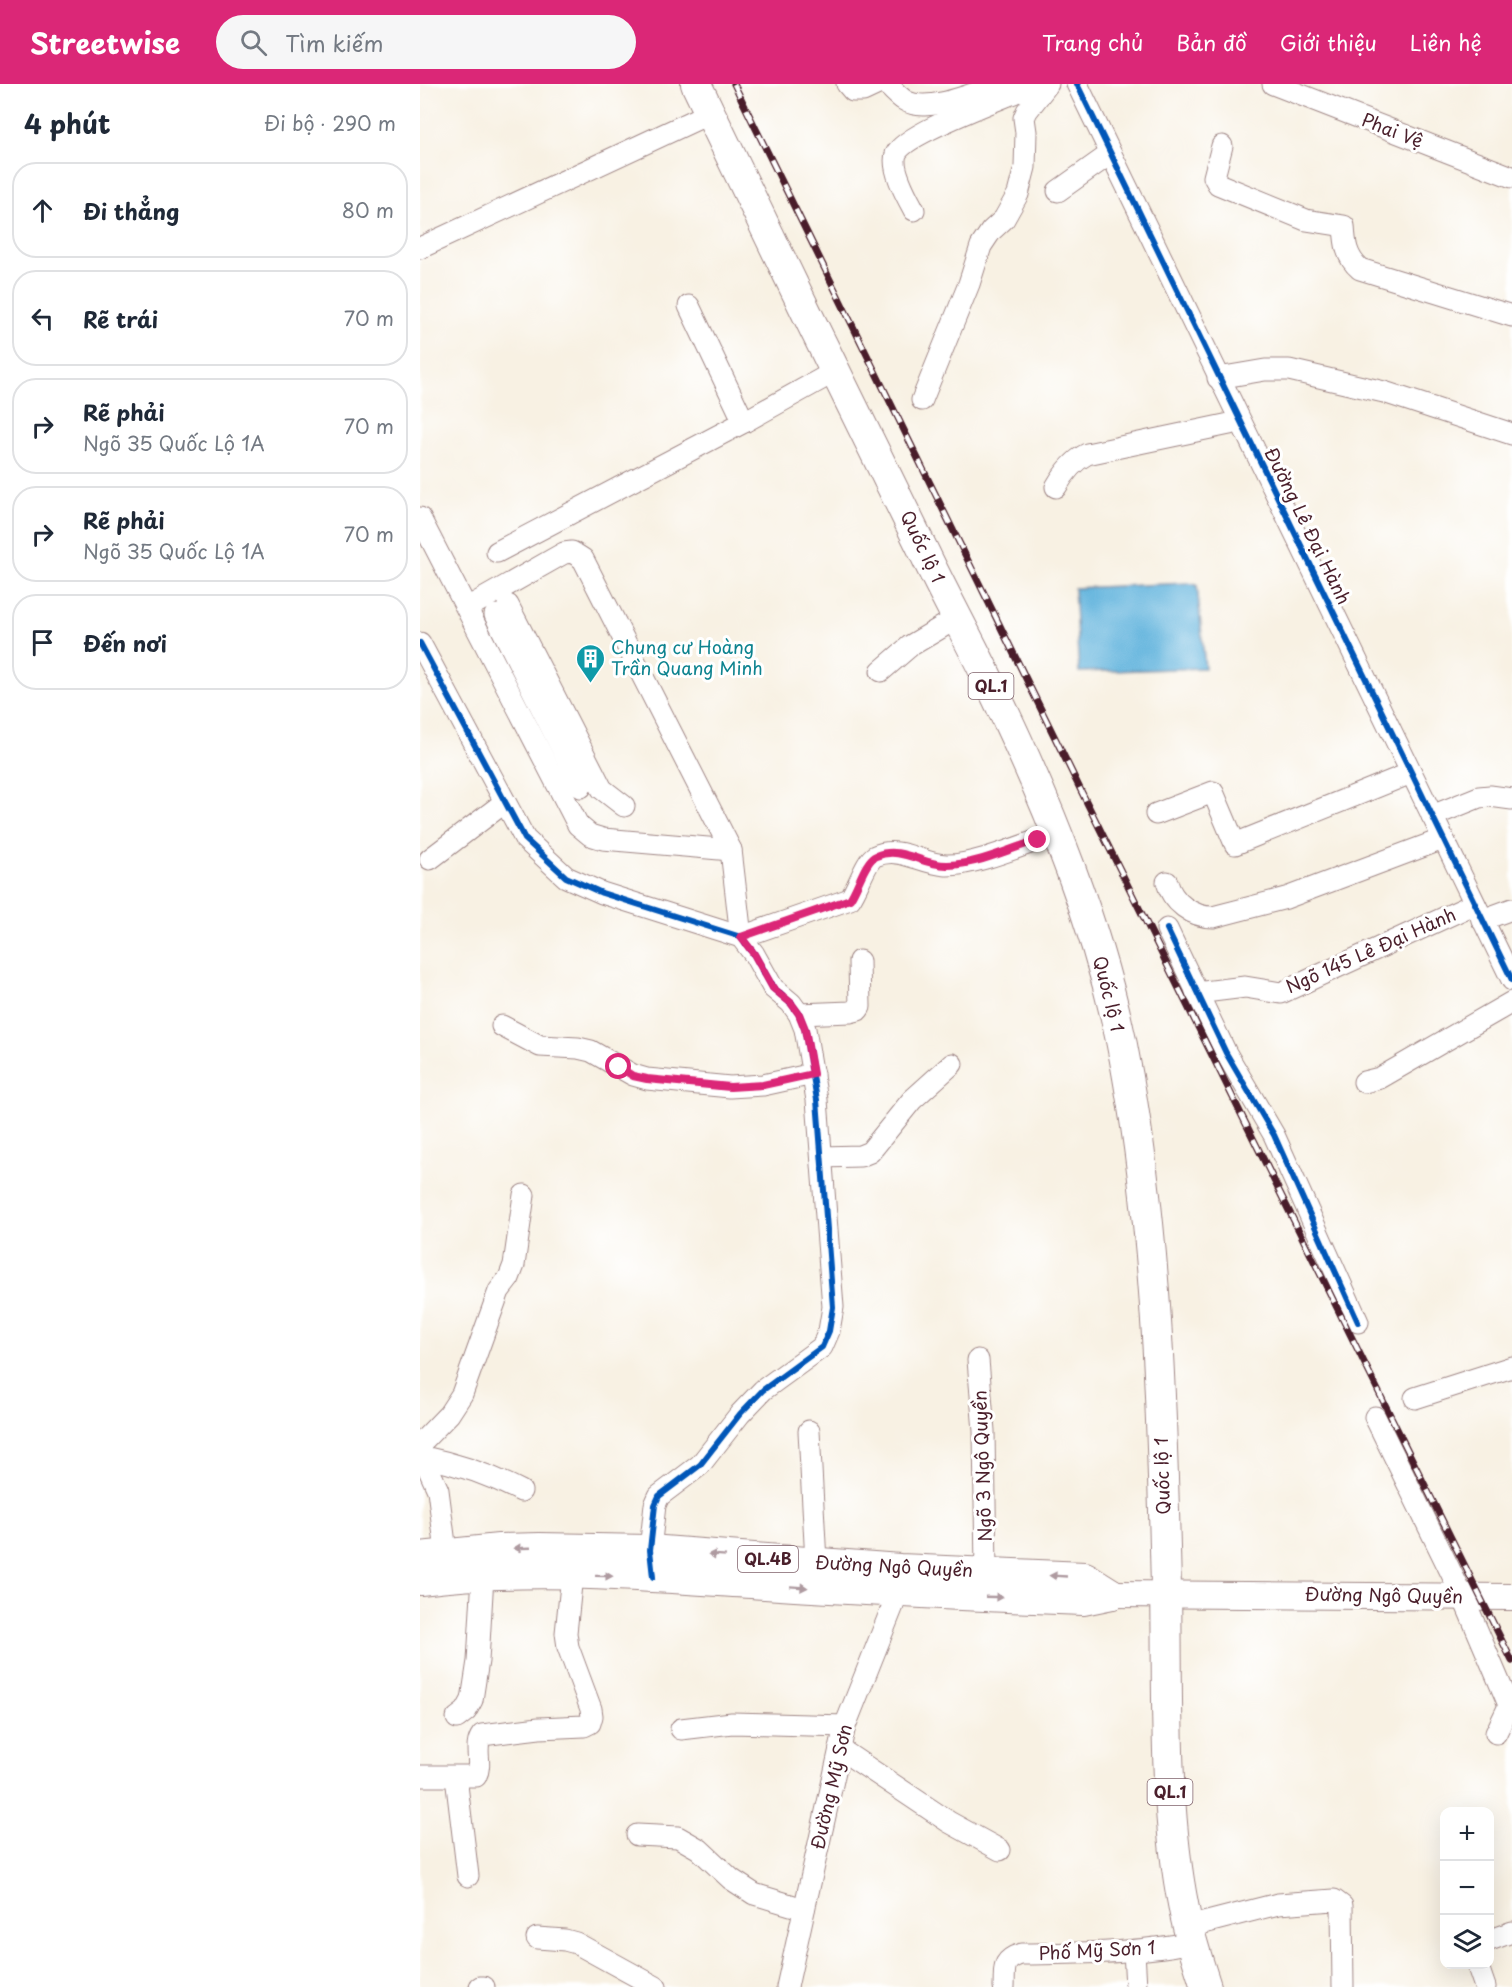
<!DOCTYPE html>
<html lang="vi">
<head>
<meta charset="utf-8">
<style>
	:root { --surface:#fff; --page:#f6f6f7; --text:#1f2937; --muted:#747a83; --line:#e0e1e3; --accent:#db2777 }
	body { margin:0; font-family:"Playpen Sans",sans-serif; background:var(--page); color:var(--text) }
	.controls { position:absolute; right:18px; bottom:18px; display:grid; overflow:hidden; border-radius:12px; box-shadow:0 6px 24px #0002 }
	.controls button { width:54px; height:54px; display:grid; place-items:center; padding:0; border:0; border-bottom:2px solid var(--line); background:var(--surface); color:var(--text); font:30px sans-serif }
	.stop { position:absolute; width:18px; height:18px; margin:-14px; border:4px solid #db2777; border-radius:50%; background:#fff }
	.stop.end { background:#db2777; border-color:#fff; box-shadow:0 2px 6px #0008 }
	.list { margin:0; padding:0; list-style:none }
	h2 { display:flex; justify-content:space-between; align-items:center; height:78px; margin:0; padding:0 24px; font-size:26px }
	h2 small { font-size:20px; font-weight:400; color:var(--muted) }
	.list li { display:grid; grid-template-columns:39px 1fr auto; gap:18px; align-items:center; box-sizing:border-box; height:96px; margin:0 12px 12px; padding:0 12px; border:2px solid var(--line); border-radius:24px }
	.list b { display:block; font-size:22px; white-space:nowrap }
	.list p { margin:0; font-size:20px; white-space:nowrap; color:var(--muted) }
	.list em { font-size:20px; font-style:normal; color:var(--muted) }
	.icon { flex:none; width:33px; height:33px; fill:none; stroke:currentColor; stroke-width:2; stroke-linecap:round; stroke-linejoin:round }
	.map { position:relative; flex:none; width:1092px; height:1903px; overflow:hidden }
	header { display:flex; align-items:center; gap:36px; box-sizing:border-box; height:84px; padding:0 30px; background:var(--accent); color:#fff }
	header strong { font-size:28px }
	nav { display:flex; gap:33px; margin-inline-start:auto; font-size:21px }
	.search { width:420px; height:54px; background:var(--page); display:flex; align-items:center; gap:15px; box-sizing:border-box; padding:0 21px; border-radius:33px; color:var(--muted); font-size:22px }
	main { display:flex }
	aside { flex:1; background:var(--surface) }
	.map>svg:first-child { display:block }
	.water { fill:#62b4dd; stroke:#566a84; stroke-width:1.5 }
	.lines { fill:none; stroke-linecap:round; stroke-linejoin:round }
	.minor-casing { stroke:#a18887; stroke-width:23 }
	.major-casing { stroke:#a18887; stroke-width:28 }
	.highway-casing { stroke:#a18887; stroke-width:32 }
	.minor { stroke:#fff; stroke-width:21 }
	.major { stroke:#fff; stroke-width:26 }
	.highway { stroke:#fff; stroke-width:30 }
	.rail-casing { stroke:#4a1f2b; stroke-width:7 }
	.rail { stroke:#fff; stroke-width:4.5; stroke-dasharray:14; stroke-linecap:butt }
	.cycleway-casing { stroke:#fff; stroke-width:10 }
	.cycleway { stroke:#0057b8; stroke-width:6 }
	.oneway { fill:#ae9aa0 }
	.route { stroke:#db2777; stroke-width:8 }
	.labels { text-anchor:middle; stroke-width:6; stroke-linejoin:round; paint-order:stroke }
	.shield { fill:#fff; stroke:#80626b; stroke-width:1.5 }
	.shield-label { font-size:16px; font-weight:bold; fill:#4a1f2b }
	.street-label { font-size:18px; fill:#4a1f2b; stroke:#fff }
	.culture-label { font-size:18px; fill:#0d838f; stroke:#fff; text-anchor:start }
</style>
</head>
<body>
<header>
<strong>Streetwise</strong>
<div class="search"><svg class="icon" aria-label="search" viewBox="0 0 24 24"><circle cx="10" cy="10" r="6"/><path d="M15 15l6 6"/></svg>Tìm kiếm</div>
<nav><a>Trang chủ</a><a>Bản đồ</a><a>Giới thiệu</a><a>Liên hệ</a></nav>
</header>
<main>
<aside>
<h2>4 phút<small>Đi bộ · 290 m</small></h2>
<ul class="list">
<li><svg class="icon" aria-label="ahead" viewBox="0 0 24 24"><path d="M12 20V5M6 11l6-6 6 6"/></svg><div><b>Đi thẳng</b></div><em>80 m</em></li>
<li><svg class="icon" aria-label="left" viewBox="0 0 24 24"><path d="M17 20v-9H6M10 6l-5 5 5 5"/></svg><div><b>Rẽ trái</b></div><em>70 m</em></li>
<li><svg class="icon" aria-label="right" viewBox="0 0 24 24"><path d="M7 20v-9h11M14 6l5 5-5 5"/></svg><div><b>Rẽ phải</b><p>Ngõ 35 Quốc Lộ 1A</p></div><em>70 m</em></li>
<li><svg class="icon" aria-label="right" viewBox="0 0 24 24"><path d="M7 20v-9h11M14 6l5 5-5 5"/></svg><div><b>Rẽ phải</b><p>Ngõ 35 Quốc Lộ 1A</p></div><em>70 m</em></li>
<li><svg class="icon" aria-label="arrive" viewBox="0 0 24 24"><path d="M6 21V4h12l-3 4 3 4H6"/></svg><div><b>Đến nơi</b></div></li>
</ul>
</aside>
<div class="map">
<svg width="1092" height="1903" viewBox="0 0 1092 1903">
	<rect width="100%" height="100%" fill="#fff"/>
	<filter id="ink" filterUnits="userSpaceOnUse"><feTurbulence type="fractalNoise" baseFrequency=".0167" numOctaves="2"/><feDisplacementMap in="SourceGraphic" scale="12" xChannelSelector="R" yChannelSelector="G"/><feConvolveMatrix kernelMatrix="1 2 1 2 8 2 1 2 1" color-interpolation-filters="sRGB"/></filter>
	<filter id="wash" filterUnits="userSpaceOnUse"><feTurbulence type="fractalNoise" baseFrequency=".008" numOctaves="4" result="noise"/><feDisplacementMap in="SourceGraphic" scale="24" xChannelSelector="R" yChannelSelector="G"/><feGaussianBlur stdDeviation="1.35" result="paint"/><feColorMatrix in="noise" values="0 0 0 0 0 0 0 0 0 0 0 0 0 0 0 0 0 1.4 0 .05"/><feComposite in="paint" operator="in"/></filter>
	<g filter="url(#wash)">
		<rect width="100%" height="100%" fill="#f8f1e3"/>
		<path class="water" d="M768 499 777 501 785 584 659 588 654 504Z"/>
	</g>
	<g filter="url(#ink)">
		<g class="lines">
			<defs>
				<g id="minor">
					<path d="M427 0 433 7H443L458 0"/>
					<path d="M466 0C472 5 478 12 484 16 507 31 556 8 580 0"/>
					<path d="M657 0 1092 896"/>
					<path d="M853 0 1092 93"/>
					<path d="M802 62 794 93 798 100 886 136 924 142C925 159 926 173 940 185L1092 232"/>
					<path d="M638 107 690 70"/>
					<path d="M494 126C487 113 471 85 476 70 485 48 590 12 615 0"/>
					<path d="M0 164 290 29"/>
					<path d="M269 222 324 338"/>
					<path d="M798 294 845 286H869L964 308 1092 350"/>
					<path d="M502 316 549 200 561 162 571 147 584 135 598 110 605 83 606 48 604 34 607 27 628 0"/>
					<path d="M636 403C644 389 653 377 667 370L819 338"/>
					<path d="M0 434 158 741 170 751 183 755 311 766"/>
					<path d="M77 468 324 338 414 288"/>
					<path d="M88 521 182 705 204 722"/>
					<path d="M47 524 144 469 152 468 163 475 311 766 321 853 430 815C438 804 446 777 455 772 480 761 501 780 526 781 555 782 607 759 636 750"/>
					<path d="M75 531 161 703"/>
					<path d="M0 559 105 755 146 793 182 809 321 853 334 870 353 904 371 919 379 930 385 945 397 1016 413 1223 409 1247 402 1263 343 1306 320 1330 280 1381 239 1412 235 1421 230 1466 231 1477"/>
					<path d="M461 587 490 562 537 534"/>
					<path d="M736 730 793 708 815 760 991 689"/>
					<path d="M1012 732 1059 713 1070 712 1092 715"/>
					<path d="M10 775 85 718"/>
					<path d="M747 798C752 818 772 833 793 833L866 814 1023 755"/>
					<path d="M1062 836 1092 825"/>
					<path d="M747 845 806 969 854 1051 938 1238"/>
					<path d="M776 909 825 903 861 909 1054 820"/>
					<path d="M379 930 430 928 438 926 440 923 439 877"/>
					<path d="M82 942 120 962 158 964 171 967 213 991 227 995 310 1003 343 1001 393 990"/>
					<path d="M944 998 960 994 1092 918"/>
					<path d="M402 1073 440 1072 450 1068 492 1016 532 980"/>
					<path d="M558 1276 564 1347 566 1488"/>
					<path d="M995 1314 1092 1283"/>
					<path d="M955 1333 1043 1513 1092 1628"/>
					<path d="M389 1347 396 1478"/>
					<path d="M0 1360 29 1330 42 1310 79 1207 89 1194 94 1181 104 1111"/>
					<path d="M0 1366 18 1406 28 1483"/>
					<path d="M4 1373C38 1380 70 1391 101 1407"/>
					<path d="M37 1634 46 1627 52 1616 58 1577 63 1492"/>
					<path d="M261 1645 312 1639 425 1642"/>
					<path d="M1076 1649 1089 1622"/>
					<path d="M420 1665 529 1738 580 1766"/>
					<path d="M0 1692H56C63 1679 53 1663 62 1651L119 1644 164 1642 170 1639 172 1632 171 1625 148 1563 146 1549 152 1491"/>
					<path d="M36 1693 48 1792"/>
					<path d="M217 1751 258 1753 279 1765 311 1795 334 1810 384 1825"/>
					<path d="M768 1843 858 1820 914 1816 922 1822 923 1903"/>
					<path d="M117 1854 145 1856 156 1859 236 1903"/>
					<path d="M1070 1856 1092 1848"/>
					<path d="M714 1867 716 1903"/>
					<path d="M1057 1880 1065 1903"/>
					<path d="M60 1903H64"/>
					<path d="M367 1903 425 1642 478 1509"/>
					<path d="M584 1903C585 1885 581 1876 601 1870 658 1869 716 1870 772 1858"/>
				</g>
				<path id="major" d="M692 1510 1092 1513"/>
				<g id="highway">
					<path d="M276 0C351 157 428 314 505 470 524 510 545 548 564 587 627 715 684 852 708 993 738 1162 742 1334 746 1504 748 1611 743 1721 764 1825 769 1852 778 1877 786 1903"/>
					<path d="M0 1473 79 1465 120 1464 230 1466 480 1485 665 1493 692 1510"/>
					<path d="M0 1496C114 1482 231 1493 345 1500 451 1507 557 1512 663 1516L692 1510"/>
				</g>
			</defs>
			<use href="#minor" class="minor-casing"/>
			<use href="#major" class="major-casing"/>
			<use href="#highway" class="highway-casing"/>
			<use href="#minor" class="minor"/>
			<use href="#major" class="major"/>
			<use href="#highway" class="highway"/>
			<defs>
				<path id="rail" d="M314 0 668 721 1092 1577"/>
			</defs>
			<use href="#rail" class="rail-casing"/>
			<use href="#rail" class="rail"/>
			<defs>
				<g id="cycleway">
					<path d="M657 0 1092 896"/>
					<path d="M0 559 105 755 146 793 182 809 321 853 334 870 353 904 371 919 379 930 385 945 397 1016 413 1223 409 1247 402 1263 343 1306 320 1330 280 1381 239 1412 235 1421 230 1466 233 1493"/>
					<path d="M747 845 806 969 854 1051 938 1238"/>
				</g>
			</defs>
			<use href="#cycleway" class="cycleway-casing"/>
			<use href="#cycleway" class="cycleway"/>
		</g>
		<defs><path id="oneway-solid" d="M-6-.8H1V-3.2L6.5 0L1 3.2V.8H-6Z" transform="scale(1.5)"/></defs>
		<g class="oneway">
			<use href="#oneway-solid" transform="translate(102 1464) rotate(178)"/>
			<use href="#oneway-solid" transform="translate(297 1471) rotate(-176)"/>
			<use href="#oneway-solid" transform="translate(184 1492) rotate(1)"/>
			<use href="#oneway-solid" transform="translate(638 1492) rotate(-177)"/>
			<use href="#oneway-solid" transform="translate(379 1503) rotate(4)"/>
			<use href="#oneway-solid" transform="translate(574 1513) rotate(2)"/>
		</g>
	</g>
	<g class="lines" filter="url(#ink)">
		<path class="route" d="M199 983 213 992 227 995 310 1003 343 1001 393 990 385 945 379 930 371 919 353 904 334 870 321 853 430 815C438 804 445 776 456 772 482 761 502 782 528 781 559 780 590 765 618 756"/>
	</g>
	<defs>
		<symbol id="building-pin" viewBox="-11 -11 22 30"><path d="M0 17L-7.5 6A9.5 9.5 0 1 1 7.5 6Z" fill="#0f9aa8" stroke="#fff"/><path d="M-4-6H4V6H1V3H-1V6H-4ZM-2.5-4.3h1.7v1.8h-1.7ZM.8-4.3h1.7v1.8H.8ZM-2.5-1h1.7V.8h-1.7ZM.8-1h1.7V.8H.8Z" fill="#fff"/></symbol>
	</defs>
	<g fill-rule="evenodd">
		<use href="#building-pin" x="154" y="558" width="33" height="45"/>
	</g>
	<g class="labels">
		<g class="shield">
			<rect x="548.5" y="589" width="45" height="26" rx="4.5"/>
			<rect x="318" y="1462" width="60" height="26" rx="4.5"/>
			<rect x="727.5" y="1695" width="45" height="26" rx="4.5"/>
		</g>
		<g class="shield-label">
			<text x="571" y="608">QL.1</text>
			<text x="348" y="1481">QL.4B</text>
			<text x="750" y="1714">QL.1</text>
		</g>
		<g class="street-label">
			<text transform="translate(972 47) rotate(21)" y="6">Phai Vệ</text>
			<text transform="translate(887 442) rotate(64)" y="6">Đường Lê Đại Hành</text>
			<text transform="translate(502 463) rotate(64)" y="6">Quốc lộ 1</text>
			<text transform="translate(951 867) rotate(-24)" y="6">Ngõ 145 Lê Đại Hành</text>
			<text transform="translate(688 910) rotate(76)" y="6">Quốc lộ 1</text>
			<text transform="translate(563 1382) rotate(-92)" y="6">Ngõ 3 Ngô Quyền</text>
			<text transform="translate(743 1392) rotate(-92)" y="6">Quốc lộ 1</text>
			<text transform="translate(474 1483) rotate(3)" y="6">Đường Ngô Quyền</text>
			<text transform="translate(964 1512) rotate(1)" y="6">Đường Ngô Quyền</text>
			<text transform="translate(412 1703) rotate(-77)" y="6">Đường Mỹ Sơn</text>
			<text transform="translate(677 1867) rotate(-3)" y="6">Phố Mỹ Sơn 1</text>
		</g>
		<g class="culture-label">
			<text x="191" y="570">Chung cư Hoàng<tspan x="191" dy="21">Trần Quang Minh</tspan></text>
		</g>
	</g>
</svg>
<div class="controls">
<button>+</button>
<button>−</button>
<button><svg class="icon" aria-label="layers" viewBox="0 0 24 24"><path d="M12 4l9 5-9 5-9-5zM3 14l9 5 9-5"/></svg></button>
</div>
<div class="stop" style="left:199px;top:983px"></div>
<div class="stop end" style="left:618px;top:756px"></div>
</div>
</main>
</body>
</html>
